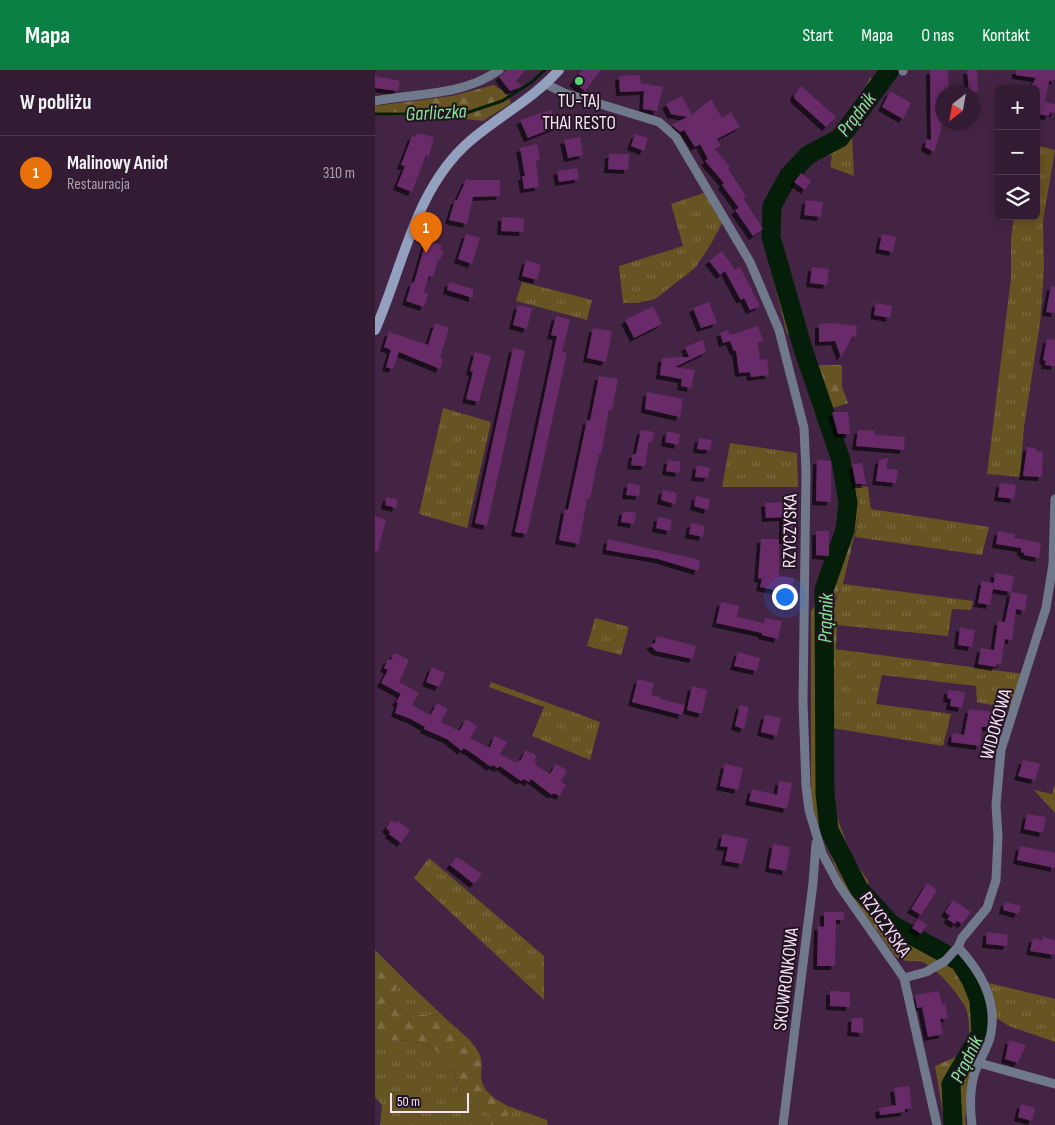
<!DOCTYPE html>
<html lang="pl">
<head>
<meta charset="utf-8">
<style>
	:root { --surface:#331b33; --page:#3b243b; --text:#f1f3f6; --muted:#a9a1ac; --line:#4e394e; --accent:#0b8043 }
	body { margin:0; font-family:"Sofia Sans Condensed",sans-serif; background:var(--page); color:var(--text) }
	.controls { position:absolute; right:15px; top:15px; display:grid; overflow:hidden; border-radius:8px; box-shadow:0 2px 12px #0003 }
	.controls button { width:45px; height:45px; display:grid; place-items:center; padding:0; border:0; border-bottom:1px solid var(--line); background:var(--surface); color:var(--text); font:25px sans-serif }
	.compass { position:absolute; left:560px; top:15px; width:45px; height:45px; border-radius:50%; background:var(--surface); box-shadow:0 2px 12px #0003; rotate:211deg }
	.scale { position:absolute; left:15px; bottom:12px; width:79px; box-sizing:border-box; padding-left:5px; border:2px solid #f7e2f6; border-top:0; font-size:14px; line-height:18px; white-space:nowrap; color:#f7e2f6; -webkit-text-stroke:4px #221422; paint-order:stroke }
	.you { position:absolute; left:409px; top:526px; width:18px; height:18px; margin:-12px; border:4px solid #fff; border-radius:50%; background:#1a73e8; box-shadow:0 0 0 8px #1a73e833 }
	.badge { display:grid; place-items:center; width:32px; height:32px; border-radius:50%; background:var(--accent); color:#fff; font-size:16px; font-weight:700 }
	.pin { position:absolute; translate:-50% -41px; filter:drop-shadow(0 1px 2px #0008) }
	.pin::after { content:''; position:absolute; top:26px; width:18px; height:15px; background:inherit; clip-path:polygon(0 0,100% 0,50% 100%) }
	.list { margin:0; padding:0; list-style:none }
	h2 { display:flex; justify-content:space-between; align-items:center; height:65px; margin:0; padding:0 20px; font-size:21px }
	h2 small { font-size:16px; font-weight:400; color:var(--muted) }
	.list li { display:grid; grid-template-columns:32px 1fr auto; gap:15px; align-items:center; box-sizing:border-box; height:75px; padding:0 20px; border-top:1px solid var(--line) }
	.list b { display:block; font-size:19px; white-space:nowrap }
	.list p { margin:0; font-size:16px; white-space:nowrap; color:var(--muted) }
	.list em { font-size:16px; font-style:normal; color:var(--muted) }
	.icon { flex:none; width:28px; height:28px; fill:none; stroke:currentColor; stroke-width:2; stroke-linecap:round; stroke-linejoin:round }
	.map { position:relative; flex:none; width:680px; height:1055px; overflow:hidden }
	header { display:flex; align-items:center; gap:30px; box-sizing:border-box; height:70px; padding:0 25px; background:var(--accent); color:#fff }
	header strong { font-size:24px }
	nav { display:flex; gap:28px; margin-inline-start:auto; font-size:18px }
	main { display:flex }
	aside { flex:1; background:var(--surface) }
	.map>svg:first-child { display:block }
	.grass { fill:url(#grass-tufts) }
	.forest { fill:url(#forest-firs) }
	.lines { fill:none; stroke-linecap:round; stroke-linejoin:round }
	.stream { stroke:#051e09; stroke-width:3 }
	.river { stroke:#051e09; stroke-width:19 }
	.building { fill:#692a69; filter:url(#shadow) }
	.minor { stroke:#70788b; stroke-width:9 }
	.secondary { stroke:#93a0be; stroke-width:10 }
	.poi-dot { fill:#58d570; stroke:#221422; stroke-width:2 }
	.labels { text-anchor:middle; stroke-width:4; stroke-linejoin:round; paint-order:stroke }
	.poi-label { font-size:19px; fill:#f7e2f6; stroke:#221422 }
	.street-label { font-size:19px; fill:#f7e2f6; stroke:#221422 }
	.water-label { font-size:20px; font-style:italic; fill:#83e891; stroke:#221422 }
</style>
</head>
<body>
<header>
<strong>Mapa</strong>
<nav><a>Start</a><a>Mapa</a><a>O nas</a><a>Kontakt</a></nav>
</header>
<main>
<aside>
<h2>W pobliżu<small></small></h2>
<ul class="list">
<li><span class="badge" style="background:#e8710a">1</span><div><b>Malinowy Anioł</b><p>Restauracja</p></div><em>310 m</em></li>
</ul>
</aside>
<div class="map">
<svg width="680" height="1055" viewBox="0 0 680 1055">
	<defs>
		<pattern id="grass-tufts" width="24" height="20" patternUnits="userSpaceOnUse" patternTransform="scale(1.25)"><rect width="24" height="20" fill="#675423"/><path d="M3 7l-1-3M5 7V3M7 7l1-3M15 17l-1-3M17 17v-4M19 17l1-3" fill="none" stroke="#7e6c44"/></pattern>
		<pattern id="forest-firs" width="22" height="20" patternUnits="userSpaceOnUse" patternTransform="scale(1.25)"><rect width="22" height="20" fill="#675423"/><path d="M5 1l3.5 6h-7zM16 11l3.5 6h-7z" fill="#7e6c44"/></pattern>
		<filter id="shadow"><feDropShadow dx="-4" dy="4" stdDeviation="0" flood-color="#0009"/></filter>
	</defs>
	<rect width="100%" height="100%" fill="#442444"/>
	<g class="grass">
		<path d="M495 7 505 22 477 63 479 106 455 97 457 85C437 86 431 90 419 106 413 114 406 123 403 133 393 171 425 247 437 286L422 289 420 264H412L387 165 391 161C395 134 402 107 423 87 432 79 444 72 454 64L458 67 486 29Z"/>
		<path d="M661 75 680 80 668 151 669 199 665 253 649 357 645 407 612 404 636 208V168L639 146H661Z"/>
		<path d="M329 123 347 153 336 174 320 198 280 229 262 233H248L244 196 308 176 296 134Z"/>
		<path d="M147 212 217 230 212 250 141 231Z"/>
		<path d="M68 338 116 352 92 458 44 444Z"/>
		<path d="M453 339 463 375 453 374 443 343Z"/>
		<path d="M355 373 422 383 423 417H347Z"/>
		<path d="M482 416 493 417 496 439 614 457 607 485 480 467 485 441Z"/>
		<path d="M468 514 598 531 596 540 577 539 573 566 462 555C456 539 460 528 468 514Z"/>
		<path d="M220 548 254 557 246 585 212 576Z"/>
		<path d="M460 579 648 604 636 639 602 632 601 616 507 605 501 634 576 644 568 676 457 658Z"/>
		<path d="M116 612 225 652 215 690 157 666 169 637 114 617Z"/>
		<path d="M680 714V743L659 720 677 724Z"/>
		<path d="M54 788 169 886V930L39 808Z"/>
		<path d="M28 908 68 946 32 944 13 932Z"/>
		<path d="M614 913 680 929V972L634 956 621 948V938Z"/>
		<path d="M0 960 15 970 41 971 76 987 84 1024 116 1045V1055H5L7 1035 0 1027Z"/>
		<path d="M133 1036 172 1050 173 1055H133Z"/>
	</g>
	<g class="forest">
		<path d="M119 15 133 25 136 33 108 51 75 47 0 45V36L77 26Z"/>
		<path d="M440 295H467V317L473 333 440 344 425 296Z"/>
		<path d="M461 387 471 388 475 416H482L485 441 468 514 459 529 458 545 462 555 457 658 459 739 477 788 494 812 492 816 505 836 586 904 605 931 611 952 608 977 595 1006 590 1049 591 1055H570L560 996 583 986 595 968C594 960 594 949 592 941 587 927 561 897 547 892 537 889 537 895 521 887L469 815 447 767 436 731V541L443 531 470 446 469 415 462 412Z"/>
		<path d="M0 880 28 908 13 932 32 944 68 946C79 957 97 969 104 983 108 991 106 997 106 1006 107 1022 120 1029 133 1036V1055H116L115 1045 84 1024 76 987 41 971 15 970 0 960Z"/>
	</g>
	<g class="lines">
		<path class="stream" d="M0 44H88L127 31 157 12 170 0"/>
		<path class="river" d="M515 0 465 68 433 85 414 105 397 136 396 167 428 279 466 390 473 433 470 460 449 520 450 723 454 760 484 819 516 854 585 892 596 910 604 930 606 963 576 1014 578 1055"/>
	</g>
	<g class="building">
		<path d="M132 0H151L141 11 147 16 135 21 124 7Z"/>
		<path d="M207 0H226L210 21 198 12Z"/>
		<path d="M555 0H573L574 22H568L566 60 559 82 550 77 552 69 556 70Z"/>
		<path d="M592 0H602L603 22H594Z"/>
		<path d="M641 0H680V10L674 11 670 32 680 34V43L675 42 674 46 661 44V19H654L661 8 641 5Z"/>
		<path d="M265 5 266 13 288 17 282 41 268 39 269 21 245 22 244 6Z"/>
		<path d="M0 6 25 11 23 21 0 18Z"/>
		<path d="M426 16 461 47 451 57 420 29 419 25Z"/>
		<path d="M515 21 536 33 528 49 507 37Z"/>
		<path d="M307 26 317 45 336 29 347 48 356 42 365 57 342 69 346 76 340 79 355 97 353 99 371 126 368 128 388 159 378 166 360 140 364 138 347 115 349 113 330 91 333 89 325 74 320 77 309 60 305 62 297 55 312 47 296 44 291 34Z"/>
		<path d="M176 40 181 57 153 68 145 50Z"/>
		<path d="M42 63 59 67 54 86 51 85 37 122 22 116 30 96 26 95 37 66 40 67Z"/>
		<path d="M260 64 273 68 269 81 256 76Z"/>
		<path d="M205 67 208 85 193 88 189 70Z"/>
		<path d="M162 74 165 90H161L164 117 149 119 147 106H150L145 78Z"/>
		<path d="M234 84H254L253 100 233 99Z"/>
		<path d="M202 98 204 109 184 112 182 101Z"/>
		<path d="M426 103 436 111 430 120 419 112Z"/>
		<path d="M91 110H125V126L98 127 92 154 74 150 80 130H82Z"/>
		<path d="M431 130 448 132 446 147 429 145Z"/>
		<path d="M127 147 149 148 148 162 126 161Z"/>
		<path d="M91 164 105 168 97 194 83 189Z"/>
		<path d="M507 164 521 167 518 182 504 179Z"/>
		<path d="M51 171 67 175 65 180 68 181 65 190H63L58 207 54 206 49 222 53 224 49 237 31 231 37 212 39 213Z"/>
		<path d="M347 181 360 200 365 197 385 236 375 240 369 228 366 230 363 225 350 201 345 205 334 191Z"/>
		<path d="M151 190 166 195 162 210 147 206Z"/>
		<path d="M437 197 454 199 452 215 435 213Z"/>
		<path d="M74 212 98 219V228L72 220Z"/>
		<path d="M676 216 680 217V243L671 242Z"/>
		<path d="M334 232 342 253 326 258 318 238Z"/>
		<path d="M501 233 517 236 515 248 499 245Z"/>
		<path d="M143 235 157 238 152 259 138 255Z"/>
		<path d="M278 236 287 254 259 268 250 250Z"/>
		<path d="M181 246 195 250 187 282 192 283 152 464 140 462 182 266 176 265Z"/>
		<path d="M60 253 74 258 65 288 68 289 65 299 24 282 18 299 11 297 16 280 9 277 14 262 53 275Z"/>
		<path d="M456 253 482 256 481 267 478 266 466 287 460 271 444 272V254Z"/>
		<path d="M383 256 388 271 383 273 385 290 392 289 394 305 376 307 375 302 364 303 361 281H359L355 271 348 273 345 263 353 260 355 265Z"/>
		<path d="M218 258 237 261 231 292 212 288Z"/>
		<path d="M672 269 680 270V296L670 295 671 291 668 290Z"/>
		<path d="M328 270 331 282 300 297 320 300 316 318 306 316 307 309 285 305 287 288 314 287 310 277Z"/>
		<path d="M138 278 150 281 112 456 100 453Z"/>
		<path d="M100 282 116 286 104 332 91 329 98 302 95 301Z"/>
		<path d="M224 306 243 309 237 340H234L226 384H224L215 429H212L204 474 184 470 190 439 193 440 212 350 215 351Z"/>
		<path d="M272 322 308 329 305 347 270 339Z"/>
		<path d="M457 342H473L475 364H463Z"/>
		<path d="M266 360 279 362 277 372H274L270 396H265L256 395 258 384H261Z"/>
		<path d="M483 360 500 361V365L530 367 529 380 481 376Z"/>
		<path d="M292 361 305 364 303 375 290 372Z"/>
		<path d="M324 368 337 370 335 380 322 379Z"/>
		<path d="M652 377 661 378V381L668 382 667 407 648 406Z"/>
		<path d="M513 388 511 398 523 400 521 413 501 411 504 390Z"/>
		<path d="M293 390 306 392 304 403 291 401Z"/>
		<path d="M442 390 456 391V432L441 431Z"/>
		<path d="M487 393 491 414H481L477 394Z"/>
		<path d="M322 395 335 398 333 408 320 407Z"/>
		<path d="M253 413 266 416 264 426 251 425Z"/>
		<path d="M625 413 641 415 639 429 623 427Z"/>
		<path d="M288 420 302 423 300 434 286 430Z"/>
		<path d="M321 426 335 429 333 440 319 436Z"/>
		<path d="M12 427 23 430 21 438 10 435Z"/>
		<path d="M418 432 420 470H408V447L391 448 390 433Z"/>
		<path d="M248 441 261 443 259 454 246 452Z"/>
		<path d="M0 446 11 450 3 481H0Z"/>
		<path d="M283 447 297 450 295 461 281 458Z"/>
		<path d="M316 453 330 456 328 467 314 464Z"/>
		<path d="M441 461H454V486L441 485Z"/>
		<path d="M623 461 640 464 639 468 666 473 664 488 649 485V483L646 482V478L621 474Z"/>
		<path d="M233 469 325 490 323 501 283 489 231 480Z"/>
		<path d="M386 469H404V506L419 508 416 523 385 517 387 509 383 508Z"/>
		<path d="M620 503 639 506 636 522 618 519Z"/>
		<path d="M607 511 619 513 615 535 603 533Z"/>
		<path d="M636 522 652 525 650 541 641 539 637 570 630 569 626 594H622L621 597 603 594 606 578 619 580 623 551 630 552Z"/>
		<path d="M346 532 364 536 362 547 389 553 390 548 407 551 403 569 387 565V563L341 553Z"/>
		<path d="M585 557 600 560 597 577 583 575Z"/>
		<path d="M282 566 321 576 318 589 281 581 275 575 280 573Z"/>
		<path d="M363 582 385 588 382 601 359 596Z"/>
		<path d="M19 583 34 590 24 612 44 623 37 635 53 644H56L62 633 73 639 66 652 82 660H85L91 649 102 656 95 668 112 677H115L120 666 132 672 125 684 141 693 143 690 145 691 151 680 162 686 159 691 162 693 160 695 175 704 181 694 192 700 186 712 191 715 185 726 178 723 177 725 156 709 154 712 148 709 146 711 125 696 123 698 117 695 116 697 94 681 88 678 87 681 72 669 49 659 50 657 36 649 20 643 23 633 21 632 26 624 6 613 13 600 9 598 13 589 16 590Z"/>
		<path d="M57 597 70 603 64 617 51 612Z"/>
		<path d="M263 609 279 613 276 625 286 627 285 629 310 635 307 645 257 632Z"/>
		<path d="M317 616 332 620 327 644 312 640Z"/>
		<path d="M573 620 590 622 587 638 575 636 576 629 572 628Z"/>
		<path d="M365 635 374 637 369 659 360 656Z"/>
		<path d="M594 639 624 643 622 657H607L605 676 576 672 578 663 589 665Z"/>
		<path d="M390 645 406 648 402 666 386 662Z"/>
		<path d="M648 690 665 694 660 710 643 706Z"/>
		<path d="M350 694 368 698 363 720 345 716Z"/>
		<path d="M404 711 417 713 412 739 374 731 377 719 402 725Z"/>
		<path d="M652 744 671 747 668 763 649 759Z"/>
		<path d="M17 750 21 753 23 751 35 760 26 773 14 764 15 762 11 758Z"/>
		<path d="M348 764 373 769 367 794 350 791 353 777 345 776Z"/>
		<path d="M398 774 415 777 411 801 394 798Z"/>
		<path d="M645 776 680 783V798L642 790Z"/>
		<path d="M82 787 107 804 99 814 75 795Z"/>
		<path d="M552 813 562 820 546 845 536 839Z"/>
		<path d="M578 830 596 842 587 854 582 851 580 854 572 849 575 846 570 842Z"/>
		<path d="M630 832 646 836 643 844 628 840Z"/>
		<path d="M449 842H469V850H461L460 896H442L443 856 449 857Z"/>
		<path d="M543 849 552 855 546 864 537 858Z"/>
		<path d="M612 862 633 865 632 876 611 874Z"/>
		<path d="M668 867 680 870V885L655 881 658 868 667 871Z"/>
		<path d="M455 921 475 922V937L455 936Z"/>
		<path d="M564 921 567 934H570L573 948 565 949 568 964 553 967 547 937 542 938 540 925Z"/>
		<path d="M477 948H488V963L476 962Z"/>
		<path d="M634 970 651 975 643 993 630 989Z"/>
		<path d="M534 1016 537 1038 530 1039V1042L505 1045 504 1038 521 1035 519 1018Z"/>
		<path d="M646 1034 660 1038 657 1051 643 1047Z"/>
	</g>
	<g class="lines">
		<g class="minor">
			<path d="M528 1V0"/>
			<path d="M171 14 189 23 284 52 301 67 375 192 404 260 429 358 431 402 428 632 431 716 434 740 447 783 464 815 529 908 562 1055"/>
			<path d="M0 31C41 23 89 26 124 0"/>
			<path d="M583 877C605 901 622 929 616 963 614 977 603 991 599 1005 595 1020 595 1040 597 1055"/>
			<path d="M529 908 551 902 570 891 583 877 587 868 612 838 621 810 623 767 621 735 626 680 671 538 678 494 680 429"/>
			<path d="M604 993 680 1014"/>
			<path d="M408 1055 438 813 441 773"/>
		</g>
		<path class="secondary" d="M0 260C28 197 40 118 95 71 124 46 158 29 184 0"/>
	</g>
	<circle class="poi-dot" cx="204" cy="11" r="5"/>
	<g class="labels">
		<g class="poi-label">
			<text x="204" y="37">TU-TAJ<tspan x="204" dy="22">THAI RESTO</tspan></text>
		</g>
		<g class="street-label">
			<text transform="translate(414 461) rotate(-89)" y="7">RZYCZYSKA</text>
			<text transform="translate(620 654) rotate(-74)" y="7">WIDOKOWA</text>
			<text transform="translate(511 854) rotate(55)" y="7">RZYCZYSKA</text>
			<text transform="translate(410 909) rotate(-83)" y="7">SKOWRONKOWA</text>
		</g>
		<g class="water-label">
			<text transform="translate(61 42) rotate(-3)" y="7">Garliczka</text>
			<text transform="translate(481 44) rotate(-52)" y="7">Prądnik</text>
			<text transform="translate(450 548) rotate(-88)" y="7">Prądnik</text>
			<text transform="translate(591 989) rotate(-64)" y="7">Prądnik</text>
		</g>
	</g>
</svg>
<div class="controls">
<button>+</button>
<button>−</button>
<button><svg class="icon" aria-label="layers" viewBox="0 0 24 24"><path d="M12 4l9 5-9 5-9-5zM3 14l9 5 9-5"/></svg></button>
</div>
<svg class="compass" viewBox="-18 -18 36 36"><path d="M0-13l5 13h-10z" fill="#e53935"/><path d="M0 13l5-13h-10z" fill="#a9a1ac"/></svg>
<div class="scale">50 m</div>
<div class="you"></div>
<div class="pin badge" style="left:51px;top:183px;background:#e8710a">1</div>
</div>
</main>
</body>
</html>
